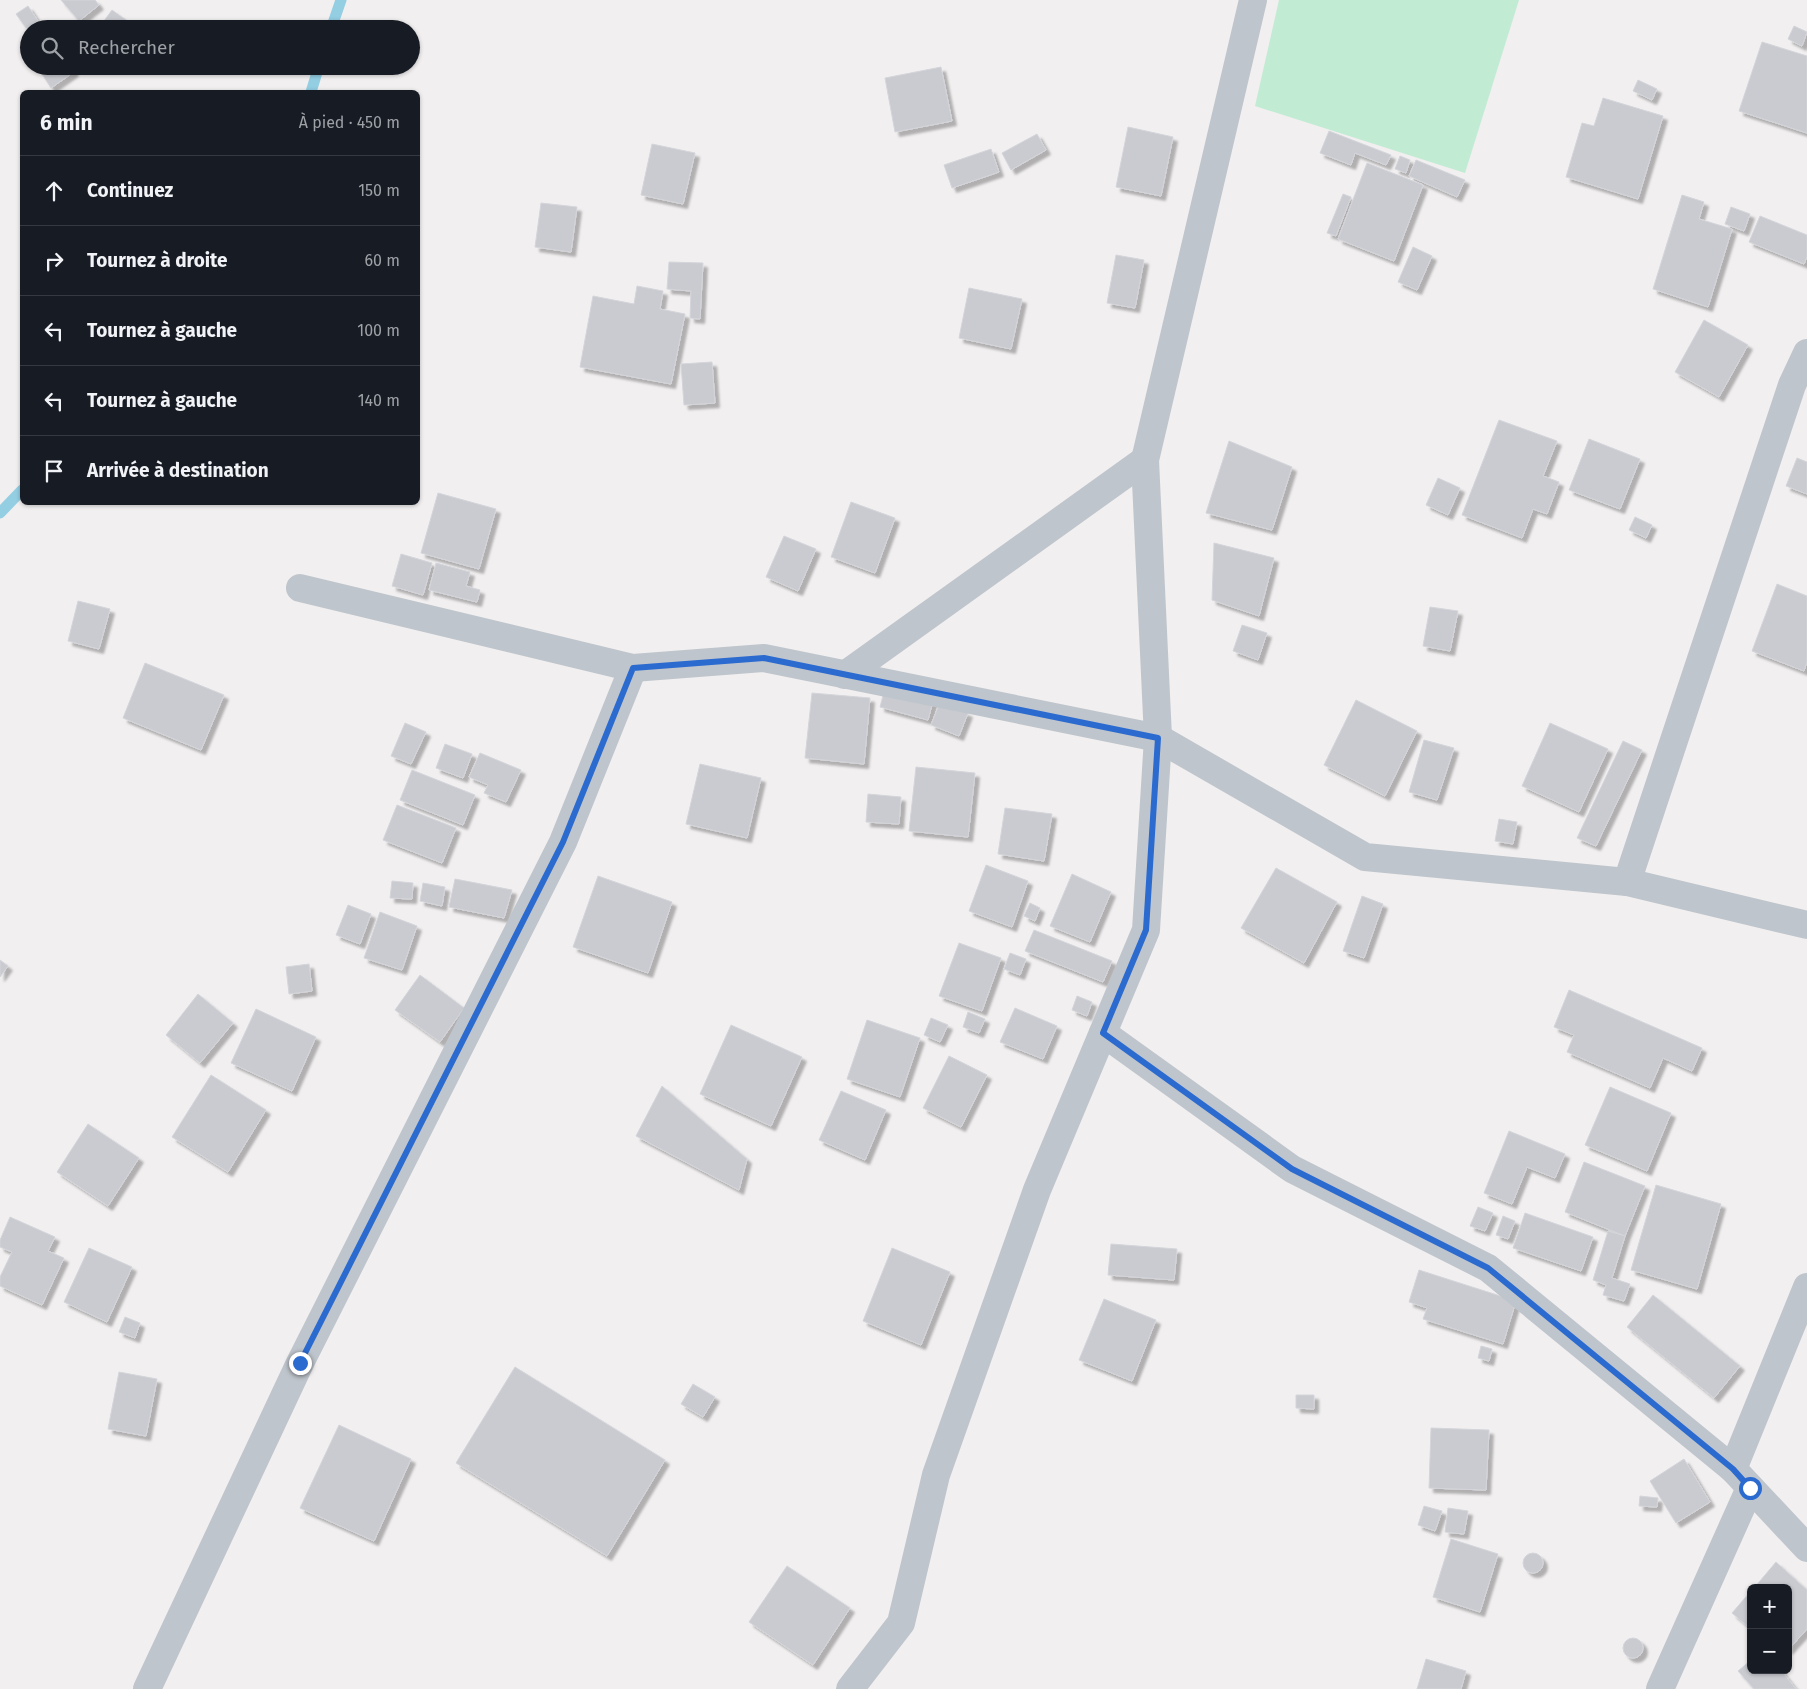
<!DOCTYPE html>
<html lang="fr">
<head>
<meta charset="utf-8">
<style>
	:root { --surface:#171b24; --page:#242831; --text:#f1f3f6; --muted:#9ea1a6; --line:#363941 }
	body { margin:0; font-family:"Fira Sans",sans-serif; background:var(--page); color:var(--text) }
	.controls { position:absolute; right:15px; bottom:15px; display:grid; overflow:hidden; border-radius:8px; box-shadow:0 1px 4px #0004 }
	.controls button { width:45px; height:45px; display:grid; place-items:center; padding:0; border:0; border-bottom:1px solid var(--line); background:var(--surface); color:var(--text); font:25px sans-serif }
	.stop { position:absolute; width:15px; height:15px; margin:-11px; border:4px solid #2b6acf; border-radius:50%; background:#fff }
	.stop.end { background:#2b6acf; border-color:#fff; box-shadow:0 1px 5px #0008 }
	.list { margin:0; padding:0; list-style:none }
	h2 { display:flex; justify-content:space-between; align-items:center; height:65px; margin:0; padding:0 20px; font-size:21px }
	h2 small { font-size:16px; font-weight:400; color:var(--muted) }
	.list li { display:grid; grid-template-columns:32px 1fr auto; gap:15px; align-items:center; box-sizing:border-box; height:70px; padding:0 20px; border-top:1px solid var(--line) }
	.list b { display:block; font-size:19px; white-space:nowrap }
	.list em { font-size:16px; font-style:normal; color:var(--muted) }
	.icon { flex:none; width:28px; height:28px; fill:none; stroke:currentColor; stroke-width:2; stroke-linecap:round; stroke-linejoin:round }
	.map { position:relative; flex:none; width:1807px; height:1689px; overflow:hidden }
	.search { position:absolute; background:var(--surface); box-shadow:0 1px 4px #0004; left:20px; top:20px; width:400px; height:55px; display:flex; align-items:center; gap:12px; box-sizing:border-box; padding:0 18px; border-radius:28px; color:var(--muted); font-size:19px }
	.panel { position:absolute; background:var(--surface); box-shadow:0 1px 4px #0004; left:20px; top:90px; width:400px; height:415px; border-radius:8px }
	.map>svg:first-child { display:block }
	.green { fill:#c2ebd4 }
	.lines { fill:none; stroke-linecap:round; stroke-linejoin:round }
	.stream { stroke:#93cee3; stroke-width:11 }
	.building { fill:#c9cbd1; stroke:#d4d5da; filter:url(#shadow) }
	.street { stroke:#bfc5cc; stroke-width:28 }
	.route { stroke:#2b6acf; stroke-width:6 }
</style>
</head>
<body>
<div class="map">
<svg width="1807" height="1689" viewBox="0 0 1807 1689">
	<defs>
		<filter id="shadow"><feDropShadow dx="4.5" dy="4.5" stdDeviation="1" flood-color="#0004"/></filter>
	</defs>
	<rect width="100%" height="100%" fill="#f1efef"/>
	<path class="green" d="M1279 0H1519L1465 173 1255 106Z"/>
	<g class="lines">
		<g class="stream">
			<path d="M331 29 341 0"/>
			<path d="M311 92 319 66"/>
			<path d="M0 513 22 490"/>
		</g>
	</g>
	<g class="building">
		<path d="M61 0H95L99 5 79 21Z"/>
		<path d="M28 6 38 21 26 28 16 14Z"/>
		<path d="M112 10 136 27 134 29H98Z"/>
		<path d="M1794 26 1807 32 1802 46 1788 39Z"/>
		<path d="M1762 42 1807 56V133L1739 111Z"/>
		<path d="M37 66H71L74 72 51 88Z"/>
		<path d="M941 67 952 121 895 132 885 78Z"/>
		<path d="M1638 80 1657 89 1652 100 1633 91Z"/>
		<path d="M1603 98 1663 116 1638 199 1566 177 1582 123 1594 126Z"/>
		<path d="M1128 127 1173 137 1161 196 1116 187Z"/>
		<path d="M1329 131 1391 155 1386 165 1355 153 1351 165 1320 153Z"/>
		<path d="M1037 134 1046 150 1011 170 1002 153Z"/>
		<path d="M652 144 695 153 683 204 641 195Z"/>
		<path d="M991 149 999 172 952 188 944 165Z"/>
		<path d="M1400 156 1410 160 1406 173 1395 169Z"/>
		<path d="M1416 160 1465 180 1457 197 1409 176Z"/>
		<path d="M1367 163 1423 185 1394 261 1338 239Z"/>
		<path d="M1343 194 1351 197 1336 236 1327 233Z"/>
		<path d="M1682 195 1704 202 1699 219 1732 229 1708 307 1653 289Z"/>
		<path d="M541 203 577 207 571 252 535 247Z"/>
		<path d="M1731 207 1750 214 1744 231 1725 224Z"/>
		<path d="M1760 216 1807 235V257L1804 264 1749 242Z"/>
		<path d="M1413 247 1432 256 1417 290 1398 282Z"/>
		<path d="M1116 255 1144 260 1135 308 1107 303Z"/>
		<path d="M669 262 703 263 700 319 690 318 691 291 667 289Z"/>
		<path d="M637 286 663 291 660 309 685 314 671 384 580 367 593 296 634 304Z"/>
		<path d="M969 288 1022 299 1011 349 959 338Z"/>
		<path d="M1704 320 1748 345 1719 397 1675 372Z"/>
		<path d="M712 362 715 403 684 405 681 364Z"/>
		<path d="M1499 420 1557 441 1543 476 1559 482 1547 514 1533 509 1522 538 1462 515Z"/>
		<path d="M1589 439 1640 459 1620 509 1569 490Z"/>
		<path d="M1229 441 1292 467 1272 530 1206 513Z"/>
		<path d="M1797 458 1807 462V494L1786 486Z"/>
		<path d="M1438 478 1460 488 1448 515 1426 505Z"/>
		<path d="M438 493 496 509 479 569 421 553Z"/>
		<path d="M851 502 895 518 875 573 831 557Z"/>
		<path d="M1635 517 1652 525 1646 538 1629 530Z"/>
		<path d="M784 536 816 549 798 591 766 577Z"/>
		<path d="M1214 543 1274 558 1259 616 1212 600Z"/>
		<path d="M401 554 432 563 423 595 392 586Z"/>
		<path d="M436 563 470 572 466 586 480 590 477 602 429 590Z"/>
		<path d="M1777 584 1807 596V662L1804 671 1752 651Z"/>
		<path d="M78 601 110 609 99 649 68 641Z"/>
		<path d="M1430 607 1458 611 1450 651 1423 646Z"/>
		<path d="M1242 625 1267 633 1258 660 1233 651Z"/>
		<path d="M145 663 224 695 201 750 123 718Z"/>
		<path d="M885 688 933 701 928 720 880 707Z"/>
		<path d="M812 693 870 698 864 764 805 758Z"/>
		<path d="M1356 700 1417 731 1385 796 1324 765Z"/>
		<path d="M940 702 968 713 959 736 931 725Z"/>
		<path d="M405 723 426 732 411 764 391 756Z"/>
		<path d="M1550 723 1608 749 1579 812 1522 786Z"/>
		<path d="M1424 740 1454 748 1437 800 1409 792Z"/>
		<path d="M1623 741 1642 750 1596 846 1577 838Z"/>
		<path d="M445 744 472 754 463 778 436 768Z"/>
		<path d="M480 753 521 770 506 802 484 793 488 785 469 777Z"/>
		<path d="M700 764 761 778 747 838 686 824Z"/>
		<path d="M916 767 975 773 968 837 909 831Z"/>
		<path d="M412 770 475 795 463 825 400 800Z"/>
		<path d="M868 794 901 797 899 824 866 822Z"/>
		<path d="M397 805 456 828 442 863 383 840Z"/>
		<path d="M1005 808 1052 814 1044 861 998 854Z"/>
		<path d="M1499 819 1517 822 1513 844 1495 841Z"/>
		<path d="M986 865 1028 881 1012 927 969 911Z"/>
		<path d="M1276 868 1337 902 1304 963 1241 928Z"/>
		<path d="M1072 874 1111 892 1090 942 1050 926Z"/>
		<path d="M598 876 672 902 648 973 573 947Z"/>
		<path d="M455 879 512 890 504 918 449 907Z"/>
		<path d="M392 881 413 883 412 899 390 898Z"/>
		<path d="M423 883 445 887 442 906 420 901Z"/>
		<path d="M1362 896 1383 904 1364 958 1343 951Z"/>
		<path d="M1030 903 1040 908 1035 921 1024 916Z"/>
		<path d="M348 905 371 914 360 944 336 935Z"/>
		<path d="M380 912 417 926 402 970 364 958Z"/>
		<path d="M1034 930 1112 961 1103 982 1025 951Z"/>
		<path d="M959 943 1001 958 982 1011 939 996Z"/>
		<path d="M1010 953 1026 959 1020 975 1004 969Z"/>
		<path d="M0 960 8 966 0 977Z"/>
		<path d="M309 964 312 991 289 994 286 967Z"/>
		<path d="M420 975 464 1008 440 1042 395 1010Z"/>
		<path d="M1569 990 1702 1048 1692 1071 1663 1058 1650 1088 1567 1052 1574 1035 1554 1027Z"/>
		<path d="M198 994 233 1023 200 1063 166 1035Z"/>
		<path d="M1077 996 1092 1002 1087 1016 1072 1010Z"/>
		<path d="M1015 1008 1057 1026 1043 1059 1000 1042Z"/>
		<path d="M256 1009 316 1037 292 1091 231 1063Z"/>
		<path d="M968 1012 985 1019 979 1033 963 1027Z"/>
		<path d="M931 1018 948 1025 940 1042 924 1035Z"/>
		<path d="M867 1020 920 1038 900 1097 847 1079Z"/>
		<path d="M731 1025 802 1057 771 1126 700 1094Z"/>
		<path d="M949 1056 987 1075 961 1127 923 1108Z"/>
		<path d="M211 1075 266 1110 228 1172 172 1137Z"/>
		<path d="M662 1086 747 1159 739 1190 636 1136Z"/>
		<path d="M1610 1087 1671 1113 1647 1171 1585 1145Z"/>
		<path d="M841 1091 886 1110 865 1160 819 1140Z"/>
		<path d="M88 1124 139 1158 108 1206 57 1172Z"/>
		<path d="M1509 1131 1565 1154 1555 1178 1527 1167 1512 1204 1484 1193Z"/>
		<path d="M1584 1162 1645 1186 1625 1236 1565 1212Z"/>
		<path d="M1656 1185 1721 1204 1697 1289 1631 1270Z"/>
		<path d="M1478 1207 1493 1213 1485 1231 1470 1226Z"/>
		<path d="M1525 1213 1593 1237 1581 1271 1513 1248Z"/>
		<path d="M1503 1216 1515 1221 1508 1239 1496 1235Z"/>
		<path d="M10 1217 55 1237 48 1251 64 1258 42 1305 0 1286V1277L12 1252 0 1247V1240Z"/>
		<path d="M1608 1231 1625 1236 1612 1278 1630 1284 1624 1301 1603 1295 1606 1285 1593 1280Z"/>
		<path d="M1111 1244 1177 1249 1174 1280 1108 1275Z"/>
		<path d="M89 1248 132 1267 107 1322 64 1302Z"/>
		<path d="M892 1248 950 1272 921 1345 863 1321Z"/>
		<path d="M1419 1270 1516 1301 1503 1344 1423 1319 1427 1308 1409 1302Z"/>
		<path d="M1653 1295 1740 1366 1714 1398 1627 1327Z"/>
		<path d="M1104 1299 1156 1320 1132 1381 1079 1360Z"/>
		<path d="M125 1317 140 1323 135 1338 119 1332Z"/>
		<path d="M1481 1346 1492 1349 1489 1361 1478 1358Z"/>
		<path d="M515 1367 665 1460 607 1556 456 1463Z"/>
		<path d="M119 1372 157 1379 146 1436 108 1429Z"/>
		<path d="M693 1384 715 1397 703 1417 681 1404Z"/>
		<path d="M1296 1395H1314V1409L1296 1408Z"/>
		<path d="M339 1425 411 1459 374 1541 300 1508Z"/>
		<path d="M1431 1428 1489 1430 1486 1490 1429 1488Z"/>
		<path d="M1684 1459 1710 1502 1676 1523 1650 1481Z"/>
		<path d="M1640 1496 1658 1498 1657 1507 1639 1506Z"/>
		<path d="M1424 1506 1442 1511 1435 1531 1418 1525Z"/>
		<path d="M1448 1508 1468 1511 1464 1534 1445 1532Z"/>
		<path d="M1451 1539 1498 1554 1480 1612 1433 1597Z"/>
		<circle cx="1533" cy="1563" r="10"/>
		<path d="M1776 1562 1807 1590V1629L1788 1650V1588H1754Z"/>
		<path d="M787 1566 850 1608 813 1665 749 1622Z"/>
		<path d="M1751 1591V1629L1732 1613Z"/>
		<circle cx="1633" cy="1648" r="10"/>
		<path d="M1426 1659 1466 1671 1461 1689H1417Z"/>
		<path d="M1751 1660V1670H1781L1796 1689H1754L1738 1671Z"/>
	</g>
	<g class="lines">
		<g class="street">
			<path d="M300 588 633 668 764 658 1158 738 1365 857 1627 882 1807 925"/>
			<path d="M845 675 1145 460"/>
			<path d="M1627 882 1792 385 1807 353"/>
			<path d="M1103 1033 1292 1169 1488 1268 1733 1469 1807 1548"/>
			<path d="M1733 1469 1807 1287"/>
			<path d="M147 1689 300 1363 563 842 633 668"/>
			<path d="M850 1689 901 1623 936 1475 1037 1190 1146 930 1158 738 1145 460 1253 0"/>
			<path d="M1660 1689 1750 1488"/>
		</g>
	</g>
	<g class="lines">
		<path class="route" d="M300 1363 563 842 633 668 764 658 1158 738 1146 930 1103 1033 1292 1169 1488 1268 1733 1469 1750 1488"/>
	</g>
</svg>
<div class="controls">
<button>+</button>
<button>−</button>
</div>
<div class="stop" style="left:1750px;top:1488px"></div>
<div class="stop end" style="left:300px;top:1363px"></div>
<div class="search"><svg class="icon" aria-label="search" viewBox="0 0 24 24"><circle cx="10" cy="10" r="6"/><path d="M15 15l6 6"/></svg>Rechercher</div>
<section class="panel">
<h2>6 min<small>À pied · 450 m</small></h2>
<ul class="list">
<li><svg class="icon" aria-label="ahead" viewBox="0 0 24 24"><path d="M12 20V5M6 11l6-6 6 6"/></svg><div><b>Continuez</b></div><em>150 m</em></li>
<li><svg class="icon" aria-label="right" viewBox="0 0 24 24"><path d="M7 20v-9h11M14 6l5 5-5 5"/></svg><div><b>Tournez à droite</b></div><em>60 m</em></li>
<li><svg class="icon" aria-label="left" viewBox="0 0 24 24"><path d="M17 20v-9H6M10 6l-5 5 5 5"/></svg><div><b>Tournez à gauche</b></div><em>100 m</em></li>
<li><svg class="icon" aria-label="left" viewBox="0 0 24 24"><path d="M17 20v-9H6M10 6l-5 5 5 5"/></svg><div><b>Tournez à gauche</b></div><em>140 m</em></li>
<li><svg class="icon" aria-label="arrive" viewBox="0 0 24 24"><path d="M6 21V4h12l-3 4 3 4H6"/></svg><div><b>Arrivée à destination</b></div></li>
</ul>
</section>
</div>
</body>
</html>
